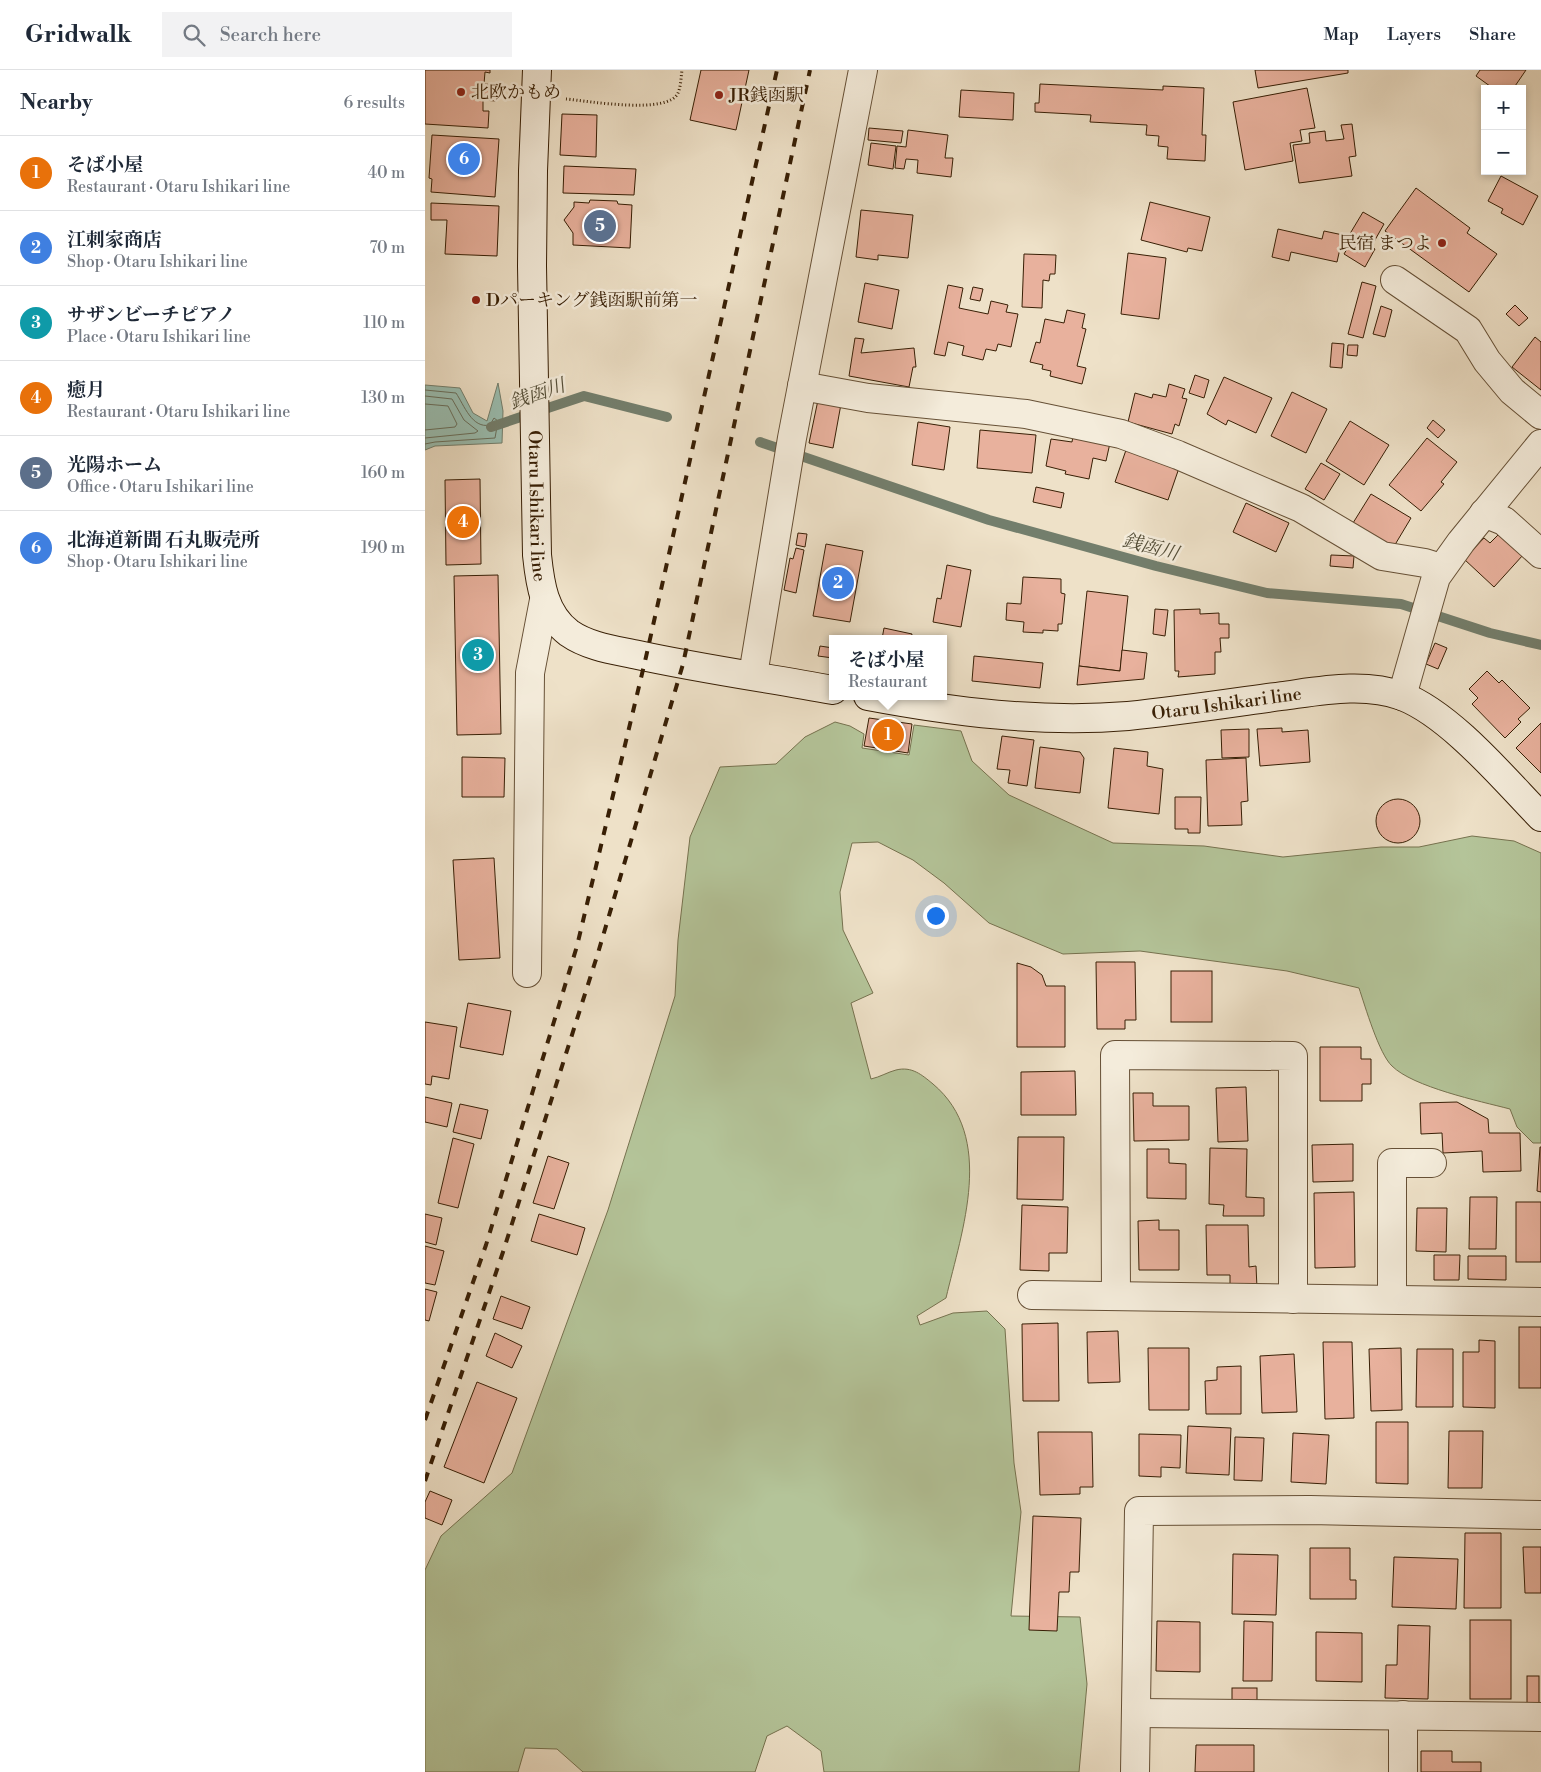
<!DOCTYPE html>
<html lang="en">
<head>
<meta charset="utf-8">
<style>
	:root { --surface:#fff; --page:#f2f2f3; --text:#1f2937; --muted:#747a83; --line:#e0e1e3; --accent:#8f2418 }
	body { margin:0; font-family:"Libre Bodoni","Noto Serif JP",serif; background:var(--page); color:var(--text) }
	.controls { position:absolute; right:15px; top:15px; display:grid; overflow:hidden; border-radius:0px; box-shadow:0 2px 8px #0003 }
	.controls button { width:45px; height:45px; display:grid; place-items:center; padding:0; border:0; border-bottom:1px solid var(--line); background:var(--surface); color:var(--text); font:25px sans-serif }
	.you { position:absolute; left:510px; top:845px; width:18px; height:18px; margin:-12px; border:4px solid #fff; border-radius:50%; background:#1a73e8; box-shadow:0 0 0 8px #1a73e833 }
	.badge { display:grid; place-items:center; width:32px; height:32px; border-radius:50%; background:var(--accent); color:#fff; font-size:16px; font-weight:700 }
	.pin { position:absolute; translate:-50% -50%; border:2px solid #fff; box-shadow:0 1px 5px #0006 }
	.popup { position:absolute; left:404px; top:565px; width:118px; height:65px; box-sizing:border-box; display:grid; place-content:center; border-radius:0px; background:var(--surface); filter:drop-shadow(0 1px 4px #0005); font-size:16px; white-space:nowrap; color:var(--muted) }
	.popup b { font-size:19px; color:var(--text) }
	.popup::after { content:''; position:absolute; left:50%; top:100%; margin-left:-10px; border:10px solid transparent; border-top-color:var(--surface) }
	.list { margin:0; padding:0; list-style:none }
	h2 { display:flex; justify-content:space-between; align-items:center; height:65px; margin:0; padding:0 20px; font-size:21px }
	h2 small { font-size:16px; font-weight:400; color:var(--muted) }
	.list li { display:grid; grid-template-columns:32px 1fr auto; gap:15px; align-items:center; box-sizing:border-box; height:75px; padding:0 20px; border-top:1px solid var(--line) }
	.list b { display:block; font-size:19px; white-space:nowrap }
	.list p { margin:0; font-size:16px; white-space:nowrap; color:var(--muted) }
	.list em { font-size:16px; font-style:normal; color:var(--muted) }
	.icon { flex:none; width:28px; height:28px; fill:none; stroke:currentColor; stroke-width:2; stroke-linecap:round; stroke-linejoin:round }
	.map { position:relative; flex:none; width:1116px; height:1702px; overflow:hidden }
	header { display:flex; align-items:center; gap:30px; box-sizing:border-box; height:70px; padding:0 25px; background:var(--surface); border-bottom:1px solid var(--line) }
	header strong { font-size:24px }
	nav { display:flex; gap:28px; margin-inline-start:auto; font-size:18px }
	.search { width:350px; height:45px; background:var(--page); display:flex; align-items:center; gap:12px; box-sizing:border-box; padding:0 18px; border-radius:0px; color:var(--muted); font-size:19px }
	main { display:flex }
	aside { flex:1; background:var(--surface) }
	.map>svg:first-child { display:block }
	.green { fill:#b4c499; stroke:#76724f }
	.water { fill:#9abeb1; stroke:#737e6c }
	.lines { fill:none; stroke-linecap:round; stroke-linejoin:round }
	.shore { stroke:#696e5b; stroke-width:1 }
	.stream { stroke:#737e6c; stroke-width:10 }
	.building { fill:#e8b19d; stroke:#381f05 }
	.minor-casing { stroke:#665036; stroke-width:30 }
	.secondary-casing { stroke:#381f05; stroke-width:30 }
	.path { stroke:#381f05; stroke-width:3; stroke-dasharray:1 2.5; stroke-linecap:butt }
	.minor { stroke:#f4ecdb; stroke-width:28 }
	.secondary { stroke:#f4ecdb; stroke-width:28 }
	.rail { stroke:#381f05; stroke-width:4; stroke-dasharray:9 9; stroke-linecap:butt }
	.poi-dot { fill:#8f2418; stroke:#f4ecdb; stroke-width:2 }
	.labels { text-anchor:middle; stroke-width:5; stroke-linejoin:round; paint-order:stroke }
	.poi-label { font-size:18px; fill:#381f05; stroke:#f4ecdb; text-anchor:start }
	.street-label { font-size:18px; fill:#381f05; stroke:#f4ecdb }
	.water-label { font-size:19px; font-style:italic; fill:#554f39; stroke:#f4ecdb }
</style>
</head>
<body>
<header>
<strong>Gridwalk</strong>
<div class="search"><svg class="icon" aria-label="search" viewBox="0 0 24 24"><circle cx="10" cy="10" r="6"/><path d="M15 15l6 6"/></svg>Search here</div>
<nav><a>Map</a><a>Layers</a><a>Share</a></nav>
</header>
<main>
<aside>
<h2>Nearby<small>6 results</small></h2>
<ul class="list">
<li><span class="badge" style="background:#e8710a">1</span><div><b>そば小屋</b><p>Restaurant · Otaru Ishikari line</p></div><em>40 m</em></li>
<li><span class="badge" style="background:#3f7fe0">2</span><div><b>江刺家商店</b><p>Shop · Otaru Ishikari line</p></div><em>70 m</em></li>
<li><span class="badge" style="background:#0f9aa8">3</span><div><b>サザンビーチピアノ</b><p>Place · Otaru Ishikari line</p></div><em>110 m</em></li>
<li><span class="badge" style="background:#e8710a">4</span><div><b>癒月</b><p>Restaurant · Otaru Ishikari line</p></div><em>130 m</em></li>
<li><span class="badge" style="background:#5c6f8a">5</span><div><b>光陽ホーム</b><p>Office · Otaru Ishikari line</p></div><em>160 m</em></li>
<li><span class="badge" style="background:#3f7fe0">6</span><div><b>北海道新聞 石丸販売所</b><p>Shop · Otaru Ishikari line</p></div><em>190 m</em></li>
</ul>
</aside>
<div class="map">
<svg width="1116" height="1702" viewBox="0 0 1116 1702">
	<rect width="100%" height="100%" fill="#eee1c8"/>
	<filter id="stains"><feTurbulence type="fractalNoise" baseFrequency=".004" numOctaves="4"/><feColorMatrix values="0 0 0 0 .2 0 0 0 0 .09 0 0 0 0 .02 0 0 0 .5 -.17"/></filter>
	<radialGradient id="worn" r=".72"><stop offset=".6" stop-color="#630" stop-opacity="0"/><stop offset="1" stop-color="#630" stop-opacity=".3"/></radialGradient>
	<path class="green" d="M410 652 425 656 439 664 437 678 484 685 489 655 536 661 547 691 584 725 688 773 779 776 858 787 956 777H994L1047 766 1089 771 1116 783V1073H1108L1092 1057 1085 1039C1054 1031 988 1017 967 996 954 984 940 936 934 918L862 901 715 881 638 884 564 853 519 813 488 790 453 772 427 773 415 822 418 860 448 923 426 933 446 1009C455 1007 463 1002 471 1000 487 996 497 1005 508 1014 571 1067 537 1160 521 1228L492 1246 495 1255 528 1243 562 1241 580 1259 589 1393 596 1442 586 1546 655 1547 662 1614 654 1702H399L396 1681 362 1656 342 1666 330 1702H158L132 1679 100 1678 93 1702H0V1500L16 1466 87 1403 183 1140 250 926 253 870 265 767 295 697 351 694 380 667Z"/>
	<path class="water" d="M73 313 78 341 77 373 10 376 0 380V315L35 318 48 343 62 351Z"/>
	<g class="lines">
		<g class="shore">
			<path d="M0 320 31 323C39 335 47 359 65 355L69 348 73 351 70 368 10 372 0 374"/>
			<path d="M0 326 27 329 39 350 53 361 50 363 0 368"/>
			<path d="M0 334 23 336 32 354 30 357 0 360"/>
		</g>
		<g class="stream">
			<path d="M66 357 159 326 242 347"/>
			<path d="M335 372 564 450 731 496 842 523 976 534 1065 563 1116 575"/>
		</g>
	</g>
	<g class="building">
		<path d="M0 0H65V3L60 2 59 14 72 15 71 31 58 30V41H64L63 58 0 54Z"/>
		<path d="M276 0H324L311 60 265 50Z"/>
		<path d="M830 0H923V3L833 18Z"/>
		<path d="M1055 0H1101L1088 19H1069L1051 6Z"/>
		<path d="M615 14 738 20V16L779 18 777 65H781L780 91 742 89 743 77 733 76 734 66 721 65 722 55 665 52 666 45 610 42V33H614Z"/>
		<path d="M882 18 890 58 875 60 877 71 865 73 868 91 820 100 808 32Z"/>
		<path d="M536 20 589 23 588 50 534 47Z"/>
		<path d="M137 44 172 45 171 87 135 85Z"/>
		<path d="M927 54 931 86 924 87 927 106 874 113 868 75 885 73 884 63 900 61 901 71 919 69 916 55Z"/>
		<path d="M444 58 478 61 476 73 443 70Z"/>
		<path d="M483 60 523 65 520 88H528L526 107 492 103 493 90 481 89 479 99 470 98 472 76 481 77Z"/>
		<path d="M7 65 74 69 70 127 6 122 7 109 4 108Z"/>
		<path d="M446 73 471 76 468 99 443 95Z"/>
		<path d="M139 96 211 99 209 125 138 123Z"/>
		<path d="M1076 106 1113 126 1098 155 1076 143 1078 139 1063 131Z"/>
		<path d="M991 118 1045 158 1042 163 1072 184 1044 222 960 161Z"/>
		<path d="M165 130 192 131 193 134 207 135 205 178 148 175V163L139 150 149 137V132L164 133Z"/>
		<path d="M725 132 785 147 777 181 763 178 762 182 716 170Z"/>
		<path d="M6 133 74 136 72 186 20 184 22 150H6Z"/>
		<path d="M436 140 488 145 483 188 453 185V190L431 187Z"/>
		<path d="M938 142 959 154 946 177 950 179 940 197 919 184 928 169 923 167Z"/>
		<path d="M853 159 897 169 899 161 918 165 912 192 866 182 864 191 847 187Z"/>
		<path d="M703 183 741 188 734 249 696 244Z"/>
		<path d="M599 184 631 185 630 204H625L624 211 618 210 617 238 597 237Z"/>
		<path d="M937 212 951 216 938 268 923 264Z"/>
		<path d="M440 213 474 220 467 259 433 252Z"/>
		<path d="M523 215 538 218 534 238 563 244 566 231 583 235 581 242 593 244 586 277 573 274 571 281 561 279 558 290 537 285 539 276 523 272 520 286 509 284Z"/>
		<path d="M548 217 558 219 555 231 545 229Z"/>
		<path d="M1090 235 1103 248 1094 256 1081 244Z"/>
		<path d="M956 236 967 240 960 267 948 264Z"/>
		<path d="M642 240 660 244 657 258 661 259 652 296 661 298 657 314 625 306 626 301 617 299 618 295 605 292 611 272 615 273 620 249 639 253Z"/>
		<path d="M1110 267 1116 272V320L1087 297Z"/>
		<path d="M430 268 439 269 436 283 489 278 491 297H488L484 317 424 306Z"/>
		<path d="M907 273 919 274 917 298 905 297Z"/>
		<path d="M923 275H933L932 286 922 285Z"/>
		<path d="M770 305 784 310 779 328 764 323Z"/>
		<path d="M799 307 847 328 831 363 803 350 801 355 782 344Z"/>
		<path d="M744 314 760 319 757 328 762 329 754 356 750 354 747 364 703 352 710 323 727 328 728 324 741 327Z"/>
		<path d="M867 322 902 339 881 383 846 366Z"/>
		<path d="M393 330 416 334 408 378 384 373Z"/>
		<path d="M1008 350 1020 360 1013 368 1002 358Z"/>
		<path d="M925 351 964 375 939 415 901 391Z"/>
		<path d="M493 352 525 357 519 400 487 395Z"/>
		<path d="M555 360 611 365 607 403 552 398Z"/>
		<path d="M648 366 685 373 681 391 668 388 664 409 640 404 641 401 621 396 626 369 647 372Z"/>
		<path d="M1002 368 1032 392 1016 412 1019 414 996 441 964 415Z"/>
		<path d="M701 380 754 398 743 430 690 412Z"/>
		<path d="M896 393 915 404 899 430 880 419Z"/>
		<path d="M55 409 56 494 21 495 20 410Z"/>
		<path d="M611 417 639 423 636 438 608 432Z"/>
		<path d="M946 424 986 448 968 478 928 453Z"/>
		<path d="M821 433 864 453 851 482 808 462Z"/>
		<path d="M373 463 382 464 380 477 371 475Z"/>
		<path d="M1075 463 1098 485 1069 517 1039 489 1059 468 1065 473Z"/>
		<path d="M401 474 438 481 425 552 388 546Z"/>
		<path d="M371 478 379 480 371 523 359 520 365 488 368 489Z"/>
		<path d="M906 485 929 486 928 498 905 496Z"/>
		<path d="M522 495 546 500 536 557 508 552 512 528 516 529Z"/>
		<path d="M73 505 76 664 32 665 29 506Z"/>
		<path d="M598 507 636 509V523L640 524 637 554H633V561L618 560V563L598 562 599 552 581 550 582 533 596 534Z"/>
		<path d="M662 521 703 526 695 601 654 596Z"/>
		<path d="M730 539 743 540 740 566 728 564Z"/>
		<path d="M775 539V544L794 543V554H804V568H795L796 582H790V604L753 607 754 601H750L749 540Z"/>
		<path d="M459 558 487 564 486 569H457Z"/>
		<path d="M1010 573 1022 578 1013 599 1001 594Z"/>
		<path d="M395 576 408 578V588L393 586Z"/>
		<path d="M697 580 722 583 719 609 652 615 654 596 695 601Z"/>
		<path d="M549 586 618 593 615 618 547 611Z"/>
		<path d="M1062 601 1074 613 1077 610 1105 638 1093 649 1096 652 1080 668 1047 634 1053 628 1044 619Z"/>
		<path d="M444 648 487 654 483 683 439 676Z"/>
		<path d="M1116 653V703L1091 678Z"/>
		<path d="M857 658V662L883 660 885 692 835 696 832 659Z"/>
		<path d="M824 659V687L797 688 796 660Z"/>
		<path d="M577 666 609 670 602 716 583 713 585 700 572 699Z"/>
		<path d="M615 677 655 682 659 688 655 723 610 718Z"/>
		<path d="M689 678 723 682 722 696 738 699 734 744 683 738Z"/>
		<path d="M37 687 80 688 79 727H37Z"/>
		<path d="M821 688 823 731 816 732 817 755 783 756 781 690Z"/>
		<path d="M750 727H776L775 763H763V759H750Z"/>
		<circle cx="973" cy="751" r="22"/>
		<path d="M69 788 75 888 34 890 28 790Z"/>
		<path d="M671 892H710L711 950H700V959H672Z"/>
		<path d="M592 893 606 897 617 905 621 916H640V977H592Z"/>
		<rect x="746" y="901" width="41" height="51"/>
		<path d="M43 933 86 941 78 985 35 977Z"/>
		<path d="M0 952 32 957 24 1009 7 1006 6 1015 0 1014Z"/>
		<path d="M895 977H936V989H946V1014H937V1031H895Z"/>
		<path d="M650 1001 651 1045H596V1002Z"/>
		<path d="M821 1017 823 1071 793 1072 791 1018Z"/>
		<path d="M708 1023H728V1036H764V1070L709 1071Z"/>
		<path d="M0 1027 27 1033 22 1057 0 1052Z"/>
		<path d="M1032 1032 1063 1049 1064 1063H1095L1096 1101 1058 1102 1057 1081 1018 1083 1017 1063 996 1064 995 1033Z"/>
		<path d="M35 1034 63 1040 56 1069 28 1062Z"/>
		<path d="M593 1067H639L638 1130 592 1129Z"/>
		<path d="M28 1068 49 1074 33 1138 13 1133Z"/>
		<path d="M928 1074V1111L888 1112 887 1075Z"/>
		<path d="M1115 1077H1116V1122L1112 1121Z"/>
		<path d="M785 1078 822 1079 821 1127 839 1128V1146H798L799 1135 784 1134Z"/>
		<path d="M722 1079H744V1093L761 1094V1129L722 1128Z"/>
		<path d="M123 1086 144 1093 129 1139 108 1133Z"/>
		<path d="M929 1122 930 1197 890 1198 889 1123Z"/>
		<path d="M1045 1127H1072L1071 1179H1044Z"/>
		<rect x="1091" y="1132" width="25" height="60"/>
		<path d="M597 1135 643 1137 642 1183H624V1201L595 1200Z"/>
		<path d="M992 1138H1022L1021 1182 991 1181Z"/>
		<path d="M0 1144 17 1148 11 1175 0 1172Z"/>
		<path d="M114 1144 160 1158 152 1185 106 1171Z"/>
		<path d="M734 1150V1160H754V1200H714L713 1151Z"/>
		<path d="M781 1155H823L824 1197 831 1196 832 1218H805V1205H782Z"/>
		<path d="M0 1176 19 1181 10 1215 0 1213Z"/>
		<path d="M1009 1185H1035L1034 1210H1009Z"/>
		<path d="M1043 1186H1081V1210L1043 1209Z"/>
		<path d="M0 1219 12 1222 4 1251 0 1250Z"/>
		<path d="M76 1226 105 1237 97 1259 68 1249Z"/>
		<path d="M633 1253 634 1331H598L597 1254Z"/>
		<rect x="1094" y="1257" width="22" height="61"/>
		<path d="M693 1261 695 1312 663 1313 662 1262Z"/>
		<path d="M70 1263 97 1276 87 1298 61 1286Z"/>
		<path d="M1054 1270 1070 1271V1338L1038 1337V1282H1054Z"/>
		<path d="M898 1272H927L929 1348 900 1349Z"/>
		<path d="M723 1278H764V1340H724Z"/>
		<path d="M976 1278 977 1340 946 1341 944 1279Z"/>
		<path d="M992 1279H1028V1337H991Z"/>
		<path d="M869 1284 872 1342 837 1343 835 1286Z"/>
		<path d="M816 1296V1344H781L780 1311 792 1310V1297Z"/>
		<path d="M52 1312 92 1328 59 1413 19 1397Z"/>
		<path d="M951 1352H983V1414L951 1413Z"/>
		<path d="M763 1356 806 1358 804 1405 761 1403Z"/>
		<path d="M1024 1361H1058L1057 1418H1023Z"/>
		<path d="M613 1362H667L668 1417H655V1424L615 1425Z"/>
		<path d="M868 1363 904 1365 901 1414 866 1412Z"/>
		<path d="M714 1364 756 1365 755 1398 736 1397V1407L714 1406Z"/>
		<path d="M810 1367 839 1368 837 1411 809 1410Z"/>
		<path d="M5 1421 27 1430 17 1455 0 1448V1432Z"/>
		<path d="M608 1446 656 1448 654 1502H645L644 1522H634L632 1561 604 1560Z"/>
		<path d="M1040 1463H1076V1538H1039Z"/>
		<path d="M1098 1477H1116V1523H1100Z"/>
		<path d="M885 1478H925V1510H931V1529H885Z"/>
		<path d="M808 1484 853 1485 851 1545 807 1544Z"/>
		<path d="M969 1487 1033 1489 1031 1539 967 1537Z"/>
		<rect x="1045" y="1550" width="41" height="79"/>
		<path d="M732 1551 775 1552V1602L731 1601Z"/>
		<path d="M819 1551 848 1552 847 1611H818Z"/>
		<path d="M973 1555 1005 1556 1003 1629 960 1628 961 1595H972Z"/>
		<path d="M891 1562 937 1563V1612L891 1611Z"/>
		<rect x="1102" y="1606" width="12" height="31"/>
		<rect x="807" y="1618" width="25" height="20"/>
		<path d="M771 1675H829V1702H770Z"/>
		<path d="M996 1681H1027V1692H1056V1702H996Z"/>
	</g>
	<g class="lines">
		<defs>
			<g id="minor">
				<path d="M970 210 1043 260 1062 291 1087 321 1116 345"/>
				<path d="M377 316 443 328 601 344 696 364 753 385 876 438 957 486 1000 493 1016 498"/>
				<path d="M1059 443 1079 451 1116 484"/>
				<path d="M328 605 367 368 438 0"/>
				<path d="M977 626 1011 507 1036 472 1116 374"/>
				<path d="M102 903 105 603 119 530"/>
				<path d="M607 1225 1116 1232"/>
				<path d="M691 1226 690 985 868 986V1229"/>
				<path d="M967 1229V1093H1007"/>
				<path d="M711 1643 1116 1647"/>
				<path d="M710 1702 714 1441 885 1440 1116 1445"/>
				<path d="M978 1702V1645"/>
			</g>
			<g id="secondary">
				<path id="s1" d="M112 0 108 101 107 196 112 485C115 514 119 544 144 563 164 577 190 580 213 585 277 599 343 608 408 620"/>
				<path id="s2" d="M443 626C528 642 616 653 703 646 754 641 806 633 857 626 895 621 939 612 977 626 1026 645 1079 709 1116 747"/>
			</g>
		</defs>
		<use href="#minor" class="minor-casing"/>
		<use href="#secondary" class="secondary-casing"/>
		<path class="path" d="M141 29C163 31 243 45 253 23 256 16 256 7 257 0"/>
		<use href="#minor" class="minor"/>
		<use href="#secondary" class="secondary"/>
		<g class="rail">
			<path d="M0 1350 61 1175 152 876 221 587 352 0"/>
			<path d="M0 1411 78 1182 173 883 258 594 385 0"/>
		</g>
	</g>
	<g class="poi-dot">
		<circle cx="36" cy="22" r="5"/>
		<circle cx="294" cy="25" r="5"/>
		<circle cx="1017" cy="173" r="5"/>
		<circle cx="51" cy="230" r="5"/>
	</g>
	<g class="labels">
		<g class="poi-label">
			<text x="46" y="28">北欧かもめ</text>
			<text x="304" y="31">JR銭函駅</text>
			<text x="1007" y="179" text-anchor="end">民宿 まつよ</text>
			<text x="61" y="236">Dパーキング銭函駅前第一</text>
		</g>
		<g class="street-label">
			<text dy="6" stroke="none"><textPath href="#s1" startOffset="436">Otaru Ishikari line</textPath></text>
			<text dy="6" stroke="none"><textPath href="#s2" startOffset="361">Otaru Ishikari line</textPath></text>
		</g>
		<g class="water-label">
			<text transform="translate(112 323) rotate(-19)" y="7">銭函川</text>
			<text transform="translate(726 476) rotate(15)" y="7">銭函川</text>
		</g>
	</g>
	<rect width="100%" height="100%" filter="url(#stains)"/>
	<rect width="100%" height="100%" fill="url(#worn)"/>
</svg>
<div class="controls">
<button>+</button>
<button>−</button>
</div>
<div class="you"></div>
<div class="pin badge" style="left:463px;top:665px;background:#e8710a">1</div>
<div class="popup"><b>そば小屋</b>Restaurant</div>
<div class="pin badge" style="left:413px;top:513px;background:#3f7fe0">2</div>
<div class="pin badge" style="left:53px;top:585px;background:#0f9aa8">3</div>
<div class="pin badge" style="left:38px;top:452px;background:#e8710a">4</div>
<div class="pin badge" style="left:175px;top:156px;background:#5c6f8a">5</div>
<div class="pin badge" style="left:39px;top:89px;background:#3f7fe0">6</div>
</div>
</main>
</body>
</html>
